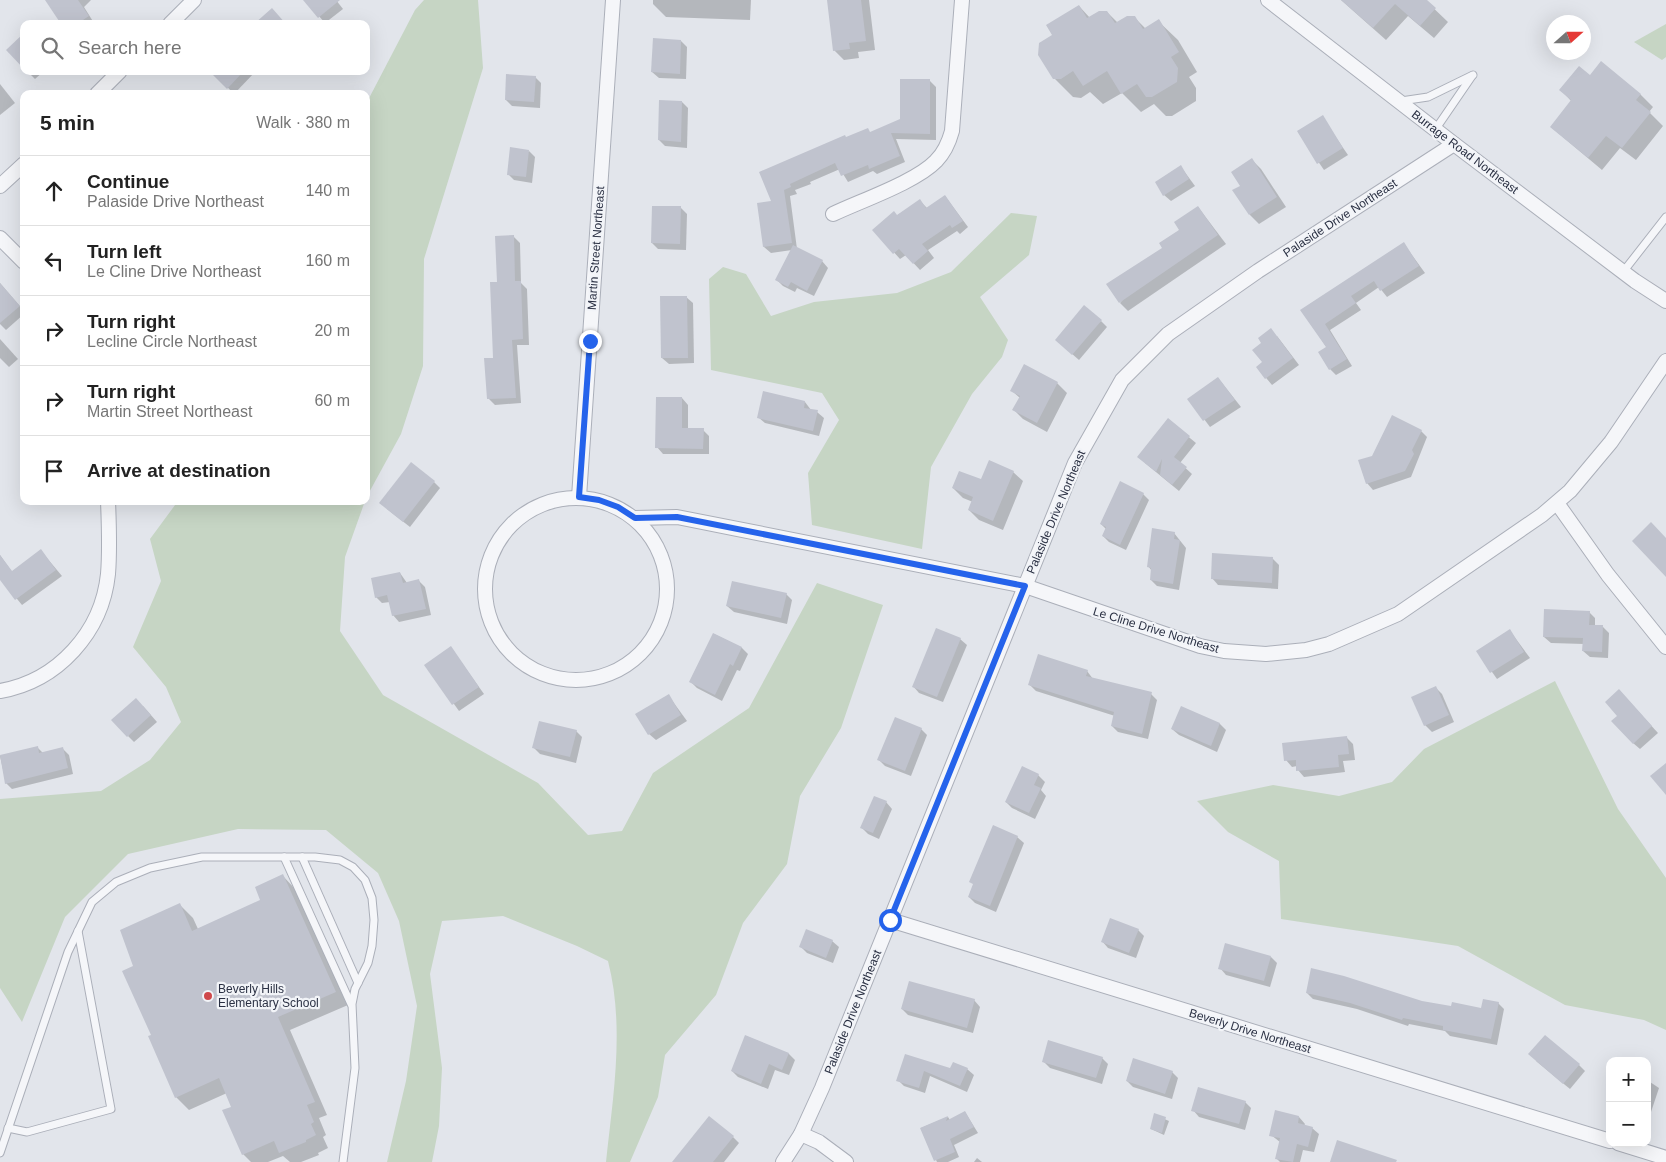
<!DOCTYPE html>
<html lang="en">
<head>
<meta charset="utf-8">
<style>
	:root { --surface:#fff; --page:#f2f2f2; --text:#222; --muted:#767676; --line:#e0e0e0 }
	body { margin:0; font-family:Helvetica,sans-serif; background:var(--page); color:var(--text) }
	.controls { position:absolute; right:15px; bottom:15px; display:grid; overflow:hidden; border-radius:10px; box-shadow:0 5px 20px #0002 }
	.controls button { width:45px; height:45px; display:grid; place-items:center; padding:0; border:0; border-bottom:1px solid var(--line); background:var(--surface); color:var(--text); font:25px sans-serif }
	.compass { position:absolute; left:1546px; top:15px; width:45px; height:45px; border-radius:50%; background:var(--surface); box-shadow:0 5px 20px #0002; rotate:69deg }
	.stop { position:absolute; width:15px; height:15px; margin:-11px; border:4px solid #2563eb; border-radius:50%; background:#fff }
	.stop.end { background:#2563eb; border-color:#fff; box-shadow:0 1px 5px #0008 }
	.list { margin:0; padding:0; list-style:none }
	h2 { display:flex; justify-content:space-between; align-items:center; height:65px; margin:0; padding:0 20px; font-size:21px }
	h2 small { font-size:16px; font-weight:400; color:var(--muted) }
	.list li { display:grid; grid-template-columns:32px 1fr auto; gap:15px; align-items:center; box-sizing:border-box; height:70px; padding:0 20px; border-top:1px solid var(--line) }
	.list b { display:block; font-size:19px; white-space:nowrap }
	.list p { margin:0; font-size:16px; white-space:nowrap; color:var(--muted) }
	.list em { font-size:16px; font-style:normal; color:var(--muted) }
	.icon { flex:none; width:28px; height:28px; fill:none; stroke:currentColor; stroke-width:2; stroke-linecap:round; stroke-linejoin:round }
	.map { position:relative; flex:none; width:1666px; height:1162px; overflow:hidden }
	.search { position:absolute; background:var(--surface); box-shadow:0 5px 20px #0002; left:20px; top:20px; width:350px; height:55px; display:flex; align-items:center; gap:12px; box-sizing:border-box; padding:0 18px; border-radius:10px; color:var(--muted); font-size:19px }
	.panel { position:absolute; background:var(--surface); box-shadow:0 5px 20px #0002; left:20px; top:90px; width:350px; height:415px; border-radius:10px }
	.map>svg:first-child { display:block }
	.green { fill:#c6d5c4 }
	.shadow { fill:#0003 }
	.building { fill:#c0c3ce }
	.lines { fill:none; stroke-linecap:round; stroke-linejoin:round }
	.lane-casing { stroke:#abafb9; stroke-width:9 }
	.street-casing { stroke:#abafb9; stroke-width:16 }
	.lane { stroke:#f5f6f9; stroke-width:7 }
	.street { stroke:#f5f6f9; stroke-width:14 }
	.route { stroke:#2563eb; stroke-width:6 }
	.poi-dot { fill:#cf484b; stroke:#f2f4f8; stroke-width:2 }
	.labels { text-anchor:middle; stroke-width:4.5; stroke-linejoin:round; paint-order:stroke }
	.street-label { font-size:12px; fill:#2a3043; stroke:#f2f4f8 }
	.poi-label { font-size:12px; fill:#2a3043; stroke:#f2f4f8; text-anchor:start }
</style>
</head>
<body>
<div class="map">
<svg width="1666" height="1162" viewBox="0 0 1666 1162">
	<rect width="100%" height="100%" fill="#e2e5eb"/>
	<g class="green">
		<path d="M424 0H478L483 68 424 259 423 366 401 434 366 498V104L415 10Z"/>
		<path d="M1666 24V57L1662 60 1634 42Z"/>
		<path d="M1011 213 1037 216 1029 255 980 297 1008 340 1002 357 972 394 931 467 922 549 812 525 808 473 839 420 822 393 711 370 709 279 723 267 746 274 771 316 814 302 897 293 951 272Z"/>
		<path d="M178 501H365L345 557 340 631 383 695 538 783 588 835 622 831 653 773 749 708 817 583 883 605 841 728 800 796 787 864 743 923 716 995 665 1055 658 1097 630 1162H606C613 1096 625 1027 608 961L577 946 503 916 442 921 430 974 442 1068 439 1126 432 1162H387L406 1081 417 1006 399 921 378 873 326 830 238 829 128 854 65 917 22 1022 0 988V799L101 791 150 760 181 722 166 687 133 647 161 581 150 539Z"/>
		<path d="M1555 681 1618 809 1666 878V1030L1644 1020 1565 1005 1458 946 1281 919 1279 861 1228 832 1197 801 1273 785 1339 796 1392 782 1424 749Z"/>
	</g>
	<g class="shadow">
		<path d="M57 0H91L84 7 94 23 62 24Z"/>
		<path d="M305 0H336L343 9 325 23Z"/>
		<path d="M653 0H751L750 20 666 17 653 4Z"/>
		<path d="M828 0H869L875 50 858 52 859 58 844 60 834 50Z"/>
		<path d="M1341 0H1425L1448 22 1434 38 1408 16 1386 40Z"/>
		<path d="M1079 6 1090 18 1107 12 1118 23 1135 18 1146 29 1158 21 1178 40 1197 72 1189 77 1196 88V101L1172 116H1166L1154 104 1141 112 1122 93 1103 104 1090 92 1081 98 1073 97 1054 78V35Z"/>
		<path d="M681 41 687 47 686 79 659 78 652 72Z"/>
		<path d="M27 71H44L35 79Z"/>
		<path d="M212 71H256L234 94Z"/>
		<path d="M535 77 541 83 540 108 512 106 506 100Z"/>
		<path d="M1590 77 1640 94 1653 107 1649 112 1663 126 1636 160 1620 148 1602 170 1551 127 1572 102 1561 90Z"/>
		<path d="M930 81 936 87V140L896 139 905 162 877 174 873 171 848 182 840 169 810 182 811 184 795 190 797 194 790 196 797 249 822 261 828 268 814 296 797 288 795 292 783 286 777 280 792 250 771 253 764 247 758 204 773 202 761 172 846 138 871 133 902 120Z"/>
		<path d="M0 84 15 103 0 115Z"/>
		<path d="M682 102 688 108 687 148 665 146 659 140Z"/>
		<path d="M1322 117 1348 155 1324 170 1298 132Z"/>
		<path d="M529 151 535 157 532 183 514 180 508 174Z"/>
		<path d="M1252 160 1261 169 1286 207 1259 224 1250 215Z"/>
		<path d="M1181 167 1195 186 1171 201 1164 195Z"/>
		<path d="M945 196 968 227 960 234 957 231 928 250 934 258 920 270 906 255 900 259 874 230 920 201 928 209Z"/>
		<path d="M680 207 687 214 686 250 658 249 652 243Z"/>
		<path d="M1198 207 1226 244 1128 311 1120 303Z"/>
		<path d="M513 236 520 243 521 283 527 289 529 345H517L521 403 495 405 489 399 495 359 498 283Z"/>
		<path d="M1404 244 1425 273 1387 297 1379 287 1356 303 1361 310 1330 330 1352 366 1336 375 1330 369 1327 348 1302 310Z"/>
		<path d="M0 283 24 311V314L6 330 0 324Z"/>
		<path d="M686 297 693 303 694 363 669 364 662 358Z"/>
		<path d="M1101 321 1107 327 1079 360 1063 346Z"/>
		<path d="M1277 336 1299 365 1272 385 1257 367 1263 363V343Z"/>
		<path d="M0 339 18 359 9 367 0 358Z"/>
		<path d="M22 378H24V441Z"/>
		<path d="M1218 378 1241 407 1210 427 1189 399Z"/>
		<path d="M1057 383 1067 393 1047 432 1023 419 1014 410 1020 398 1012 391Z"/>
		<path d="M682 398 688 405V429L703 430 709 436V454H663L657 447Z"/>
		<path d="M805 402 811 410 817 412 824 418 819 436 765 423 758 417Z"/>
		<path d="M1168 420 1196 443 1180 463 1192 474 1179 491 1145 463Z"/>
		<path d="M1421 431 1427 437 1411 477 1373 490 1367 483 1373 457Z"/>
		<path d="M1013 472 1023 481 1003 530 979 520 969 510 973 502 963 498 953 488Z"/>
		<path d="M434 482 440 488 410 527 387 509Z"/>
		<path d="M1143 494 1149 500 1126 550 1109 542 1103 536 1106 529 1101 524Z"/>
		<path d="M1174 533 1186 548 1179 590 1157 586 1151 580 1152 571 1148 566Z"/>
		<path d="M41 551 62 576 22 605 0 578V555L12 572Z"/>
		<path d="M1273 559 1279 565 1278 589 1218 585 1212 578Z"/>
		<path d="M400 573 407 583 419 581 425 587 431 615 399 622 393 615 390 602 382 603 376 597Z"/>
		<path d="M786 594 792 600 787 624 734 612 727 606Z"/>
		<path d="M1589 612 1595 618V626L1603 627 1609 633 1608 658 1590 657 1583 651 1584 644 1551 643 1544 637Z"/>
		<path d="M1510 631 1530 658 1497 679 1478 652Z"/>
		<path d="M714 634 742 648 748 654 740 671 737 670 722 701 697 688 691 682Z"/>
		<path d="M960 639 967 645 943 702 919 693 913 686Z"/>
		<path d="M451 648 484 694 459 711 426 665Z"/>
		<path d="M1087 671 1093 679 1151 694 1157 700 1148 739 1118 732 1112 726 1115 716 1036 691 1029 684Z"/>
		<path d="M1436 688 1442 694 1454 722 1432 732 1425 725Z"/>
		<path d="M668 695 687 721 656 740 649 734Z"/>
		<path d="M1625 697 1658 733 1640 749 1633 743 1619 716Z"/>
		<path d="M143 706 157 722 134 742 128 736Z"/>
		<path d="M1181 708 1220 724 1226 730 1217 752 1179 735 1172 729Z"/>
		<path d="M921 729 927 735 911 776 885 766 879 760Z"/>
		<path d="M576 731 582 737 576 763 540 754 534 748Z"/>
		<path d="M1347 738 1353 744 1355 760 1343 761 1345 772 1304 777 1298 770 1297 766 1292 767 1286 760Z"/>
		<path d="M37 747 43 753 62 748 69 755 73 774 12 789 6 783 0 756Z"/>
		<path d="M1038 775 1045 782 1041 790 1046 796 1035 819 1012 808 1006 802Z"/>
		<path d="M886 802 892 809 879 839 868 834 862 828Z"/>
		<path d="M1017 837 1024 843 996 912 975 903 969 897Z"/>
		<path d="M283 876 295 889 348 1005 290 1030 327 1115 319 1118 326 1135 323 1137 328 1148 318 1153 319 1155 301 1162H290L283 1156 268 1162H251L243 1154 233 1107 227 1093 189 1110 176 1097 153 1036 134 966 180 905 193 918 198 929 262 901Z"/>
		<path d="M1138 930 1144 936 1136 958 1108 948 1102 941Z"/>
		<path d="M832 941 839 947 833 963 807 953 801 947Z"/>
		<path d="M1271 957 1277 963 1270 987 1226 975 1220 968Z"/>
		<path d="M1307 993 1482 1010 1498 1003 1504 1009 1497 1045 1450 1036 1445 1031 1409 1024 1408 1026 1357 1009 1313 999Z"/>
		<path d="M974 1000 980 1007 973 1033 908 1015 902 1009Z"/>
		<path d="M746 1036 789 1054 795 1060 789 1075 775 1070 768 1089 738 1077 732 1071Z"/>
		<path d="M906 1055 951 1070 967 1069 974 1075 967 1092 930 1076 925 1093 904 1086 898 1080Z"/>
		<path d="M1102 1058 1108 1064 1102 1084 1050 1068 1043 1061Z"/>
		<path d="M1536 1061 1579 1065 1585 1071 1570 1089Z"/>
		<path d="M1172 1072 1178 1078 1172 1099 1133 1087 1127 1081Z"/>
		<path d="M1647 1080 1659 1088 1651 1112 1647 1111Z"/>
		<path d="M1245 1102 1251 1108 1245 1130 1199 1117 1193 1110Z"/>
		<path d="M965 1112 978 1133 954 1145 959 1157 948 1162H937L921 1128 948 1117 950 1120Z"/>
		<path d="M1155 1115 1169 1121 1164 1135 1151 1129Z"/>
		<path d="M1299 1117 1305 1124 1304 1126 1312 1128 1319 1134 1314 1152 1303 1150 1300 1162H1280L1276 1158 1280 1142 1271 1135Z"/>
		<path d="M733 1137 739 1143 724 1162H674Z"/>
		<path d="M977 1158 982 1162H974Z"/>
	</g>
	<g class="building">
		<path d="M45 0H78L89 16 77 24H61Z"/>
		<path d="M303 0H340L318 18Z"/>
		<path d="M827 0H861L866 41 849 43 850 49 833 51Z"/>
		<path d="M1341 0H1427L1436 8 1420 26 1395 4 1373 28Z"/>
		<path d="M1079 5 1087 18 1099 11H1107L1115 23 1127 16H1135L1143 29 1159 19 1179 52 1171 57 1178 68 1177 82 1152 97H1146L1137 84 1121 94 1107 71 1083 86 1073 71 1061 79H1053L1038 55 1039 43 1052 35 1046 25Z"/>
		<path d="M272 8 286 24H254Z"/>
		<path d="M24 33V69L6 50Z"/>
		<path d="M653 38 681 40 680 74 651 72Z"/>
		<path d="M1601 61 1641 94 1636 100 1651 112 1622 148 1606 136 1588 158 1550 127 1571 100 1559 90 1579 66 1590 75Z"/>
		<path d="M209 71H244L227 89Z"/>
		<path d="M506 74 536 76 534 102 505 100Z"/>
		<path d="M900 79H930V134L891 133 900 156 869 169 868 165 841 176 835 163 790 184 791 187 784 190 792 243 763 247 757 203 771 201 759 172 845 135 846 137 868 128 870 132 900 119Z"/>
		<path d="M659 100 682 101 681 142 658 140Z"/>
		<path d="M1323 115 1343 148 1317 164 1297 131Z"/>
		<path d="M510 147 529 150 526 177 507 175Z"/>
		<path d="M1252 158 1277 197 1249 215 1232 190 1240 186 1231 172Z"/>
		<path d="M1181 165 1189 179 1163 196 1155 182Z"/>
		<path d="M945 195 963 221 952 228 950 225 922 244 928 251 913 264 899 249 893 254 872 230 894 211 897 215 920 199 926 208Z"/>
		<path d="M652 206H681L680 244 651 243Z"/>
		<path d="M1198 206 1218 235 1119 303 1106 284 1162 248 1159 243 1179 230 1174 222Z"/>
		<path d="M514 235 515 281H521L523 339 512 340 516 398 487 399 484 358H493L490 282H497L495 236Z"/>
		<path d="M1404 242 1419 266 1380 291 1374 281 1351 296 1356 303 1325 324 1347 359 1329 370 1318 352 1326 347 1300 310Z"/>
		<path d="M793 245 823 260 807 291 791 282 788 287 775 280Z"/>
		<path d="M0 283 20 306 0 323Z"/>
		<path d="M660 296H687L688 358H661Z"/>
		<path d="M1084 305 1102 320 1072 355 1055 340Z"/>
		<path d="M1271 328 1293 358 1265 379 1256 367 1262 362 1252 350 1261 343 1258 338Z"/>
		<path d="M1024 364 1058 382 1037 423 1012 410 1020 396 1010 391Z"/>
		<path d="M1218 377 1235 400 1203 421 1187 399Z"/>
		<path d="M763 391 805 401 804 408 818 410 813 431 757 418Z"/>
		<path d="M656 397H682V428H704L703 449 655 448Z"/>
		<path d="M1392 415 1422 430 1412 450 1414 454 1405 471 1366 484 1358 460 1372 456Z"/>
		<path d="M1168 418 1190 436 1174 457 1187 467 1172 485 1160 475 1162 459 1156 472 1137 457Z"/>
		<path d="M989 460 1014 471 993 521 968 510 973 497 952 488 959 471 981 479Z"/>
		<path d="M411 462 435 481 403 522 379 503Z"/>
		<path d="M1120 481 1144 493 1120 545 1102 536 1106 527 1100 524Z"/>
		<path d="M1651 522 1666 538V577L1632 541Z"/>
		<path d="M1152 528 1175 532 1174 539 1180 540 1173 584 1150 580 1151 568 1147 567Z"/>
		<path d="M41 549 56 570 15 600 0 580V555L12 571Z"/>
		<path d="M1212 553 1273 557 1272 583 1211 579Z"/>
		<path d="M400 572 403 583 419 579 426 609 392 616 387 595 375 598 371 578Z"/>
		<path d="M732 581 787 593 781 618 726 606Z"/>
		<path d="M1544 609 1590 611 1589 625H1603L1602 652 1582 651 1583 638 1543 637Z"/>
		<path d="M936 628 961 638 937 697 912 687Z"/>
		<path d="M1510 629 1524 652 1490 673 1476 651Z"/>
		<path d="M713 633 742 647 733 666 730 664 715 695 689 682Z"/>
		<path d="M451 646 479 687 452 705 424 665Z"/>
		<path d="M1038 654 1088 670 1086 676 1152 692 1142 734 1111 726 1114 712 1028 685Z"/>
		<path d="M1436 686 1449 715 1424 726 1411 697Z"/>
		<path d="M1619 689 1652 726 1633 744 1611 721 1617 716 1605 702Z"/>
		<path d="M669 694 681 715 648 735 635 714Z"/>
		<path d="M136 698 151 715 127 737 111 720Z"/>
		<path d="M1181 706 1220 723 1211 746 1171 729Z"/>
		<path d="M895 717 922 728 905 771 877 760Z"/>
		<path d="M539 721 577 730 570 757 532 748Z"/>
		<path d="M1347 736 1349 754 1338 755 1339 767 1296 771V760L1284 761 1282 743Z"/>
		<path d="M38 746 39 753 63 747 68 768 5 784 0 755Z"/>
		<path d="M1666 763V795L1650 776Z"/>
		<path d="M1022 766 1039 774 1034 785 1041 788 1029 813 1005 802Z"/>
		<path d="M874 796 887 801 873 833 860 828Z"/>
		<path d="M993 825 1018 836 990 906 968 897 973 884 969 882Z"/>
		<path d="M283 874 336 992 278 1017 315 1102 307 1105 314 1122 311 1124 316 1135 306 1140V1142L279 1153 274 1141 242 1155 222 1110 231 1107 219 1078 175 1098 148 1036 151 1035 122 971 133 966 120 930 180 903 192 931 260 900 255 887Z"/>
		<path d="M1110 918 1139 929 1129 953 1101 942Z"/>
		<path d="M806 929 833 940 826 958 799 947Z"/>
		<path d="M1225 943 1271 956 1264 981 1218 969Z"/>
		<path d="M1311 968 1344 976 1422 1001 1451 1006 1452 1002 1481 1008 1483 999 1499 1002 1491 1039 1443 1030V1026L1403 1018 1402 1020 1350 1003 1306 993Z"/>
		<path d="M909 981 975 999 967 1028 901 1009Z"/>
		<path d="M745 1035 789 1053 782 1070 769 1064 761 1084 731 1071Z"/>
		<path d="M1545 1035 1580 1064 1563 1084 1528 1054Z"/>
		<path d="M1048 1040 1103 1057 1096 1078 1042 1062Z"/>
		<path d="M905 1054 950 1068 953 1062 968 1068 960 1086 924 1071 919 1088 896 1081Z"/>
		<path d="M1133 1058 1173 1071 1165 1094 1126 1081Z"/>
		<path d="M1198 1087 1246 1101 1239 1124 1191 1111Z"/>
		<path d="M1275 1110 1299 1116 1298 1123 1313 1127 1308 1147 1297 1144 1293 1162 1275 1159 1280 1138 1269 1136Z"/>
		<path d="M965 1111 974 1127 950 1139 955 1152 934 1161 920 1128 948 1116 946 1121Z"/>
		<path d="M1154 1113 1166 1117 1162 1133 1150 1129Z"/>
		<path d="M709 1116 734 1136 713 1162H672Z"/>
		<path d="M1337 1140 1397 1160 1396 1162H1330Z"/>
	</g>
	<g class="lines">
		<defs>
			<g id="lane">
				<path d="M1401 101 1428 97 1473 75"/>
				<path d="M1435 130 1472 76"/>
				<path d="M1623 272 1666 217"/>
				<path d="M284 857 351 1004"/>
				<path d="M302 857 358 983"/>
				<path d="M8 1128 27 1132 111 1109 78 931"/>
				<path d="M0 1153 68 952 92 902 116 882 150 868 202 857H315L340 860 353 867 365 880 372 898 374 920 372 946 368 963 355 989 352 1004 355 1068 343 1162"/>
			</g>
			<g id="street">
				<path d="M1268 0 1454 144 1635 281 1666 301"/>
				<path d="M170 24 194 0"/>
				<path d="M97 94 120 71"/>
				<path d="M0 186 24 164"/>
				<path d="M833 214C860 201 916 182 936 161 944 153 949 142 952 131L962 0"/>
				<path d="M0 238 24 262"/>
				<path d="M579 497 613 0"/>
				<circle cx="576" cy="589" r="91"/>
				<path d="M1557 503 1608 575 1666 647"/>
				<path d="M635 518 677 517 1025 586 1200 646 1224 651 1266 654 1306 650 1329 644 1398 614 1542 515 1570 491 1611 442 1666 361"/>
				<path d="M0 691C58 681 102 632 108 574 110 550 109 525 108 501"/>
				<path d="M890 920 1610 1141"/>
				<path d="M801 1134 819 1142 846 1162"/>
				<path d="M1618 1143 1666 1158"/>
				<path d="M783 1162 801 1134 822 1088 1075 463 1122 380 1168 334 1258 271 1454 144"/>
			</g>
		</defs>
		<use href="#lane" class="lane-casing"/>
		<use href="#street" class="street-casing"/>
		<use href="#lane" class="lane"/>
		<use href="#street" class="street"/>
	</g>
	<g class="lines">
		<path class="route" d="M590 341 579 497 599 500 618 507 635 518 677 517 1025 586 890 920"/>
	</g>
	<circle class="poi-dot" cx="208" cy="996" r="5"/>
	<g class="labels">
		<g class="street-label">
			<text transform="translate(1465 152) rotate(37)" y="4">Burrage Road Northeast</text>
			<text transform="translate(1340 218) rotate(-33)" y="4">Palaside Drive Northeast</text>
			<text transform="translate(596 248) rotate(-86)" y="4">Martin Street Northeast</text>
			<text transform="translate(1056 512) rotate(-67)" y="4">Palaside Drive Northeast</text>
			<text transform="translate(1156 630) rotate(17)" y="4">Le Cline Drive Northeast</text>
			<text transform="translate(853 1012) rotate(-68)" y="4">Palaside Drive Northeast</text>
			<text transform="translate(1250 1031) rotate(17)" y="4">Beverly Drive Northeast</text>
		</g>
		<g class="poi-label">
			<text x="218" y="993">Beverly Hills<tspan x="218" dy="14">Elementary School</tspan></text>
		</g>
	</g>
</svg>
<div class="controls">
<button>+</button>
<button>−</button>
</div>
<svg class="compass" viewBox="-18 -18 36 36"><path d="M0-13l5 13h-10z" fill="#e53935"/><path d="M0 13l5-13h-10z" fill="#767676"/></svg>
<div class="stop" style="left:890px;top:920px"></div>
<div class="stop end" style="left:590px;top:341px"></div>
<div class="search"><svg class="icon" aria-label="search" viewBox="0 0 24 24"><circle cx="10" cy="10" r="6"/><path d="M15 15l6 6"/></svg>Search here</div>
<section class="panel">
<h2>5 min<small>Walk · 380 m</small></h2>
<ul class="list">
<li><svg class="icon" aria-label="ahead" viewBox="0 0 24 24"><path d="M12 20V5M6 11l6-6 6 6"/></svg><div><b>Continue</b><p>Palaside Drive Northeast</p></div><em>140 m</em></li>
<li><svg class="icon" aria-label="left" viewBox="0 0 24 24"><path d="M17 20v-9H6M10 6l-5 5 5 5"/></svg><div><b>Turn left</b><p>Le Cline Drive Northeast</p></div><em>160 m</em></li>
<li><svg class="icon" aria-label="right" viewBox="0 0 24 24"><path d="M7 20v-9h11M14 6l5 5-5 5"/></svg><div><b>Turn right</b><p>Lecline Circle Northeast</p></div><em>20 m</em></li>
<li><svg class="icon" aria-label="right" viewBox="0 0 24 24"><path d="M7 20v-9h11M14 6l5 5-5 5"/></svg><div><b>Turn right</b><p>Martin Street Northeast</p></div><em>60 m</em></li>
<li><svg class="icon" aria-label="arrive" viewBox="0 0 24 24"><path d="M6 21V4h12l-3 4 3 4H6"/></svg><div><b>Arrive at destination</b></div></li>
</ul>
</section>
</div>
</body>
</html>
